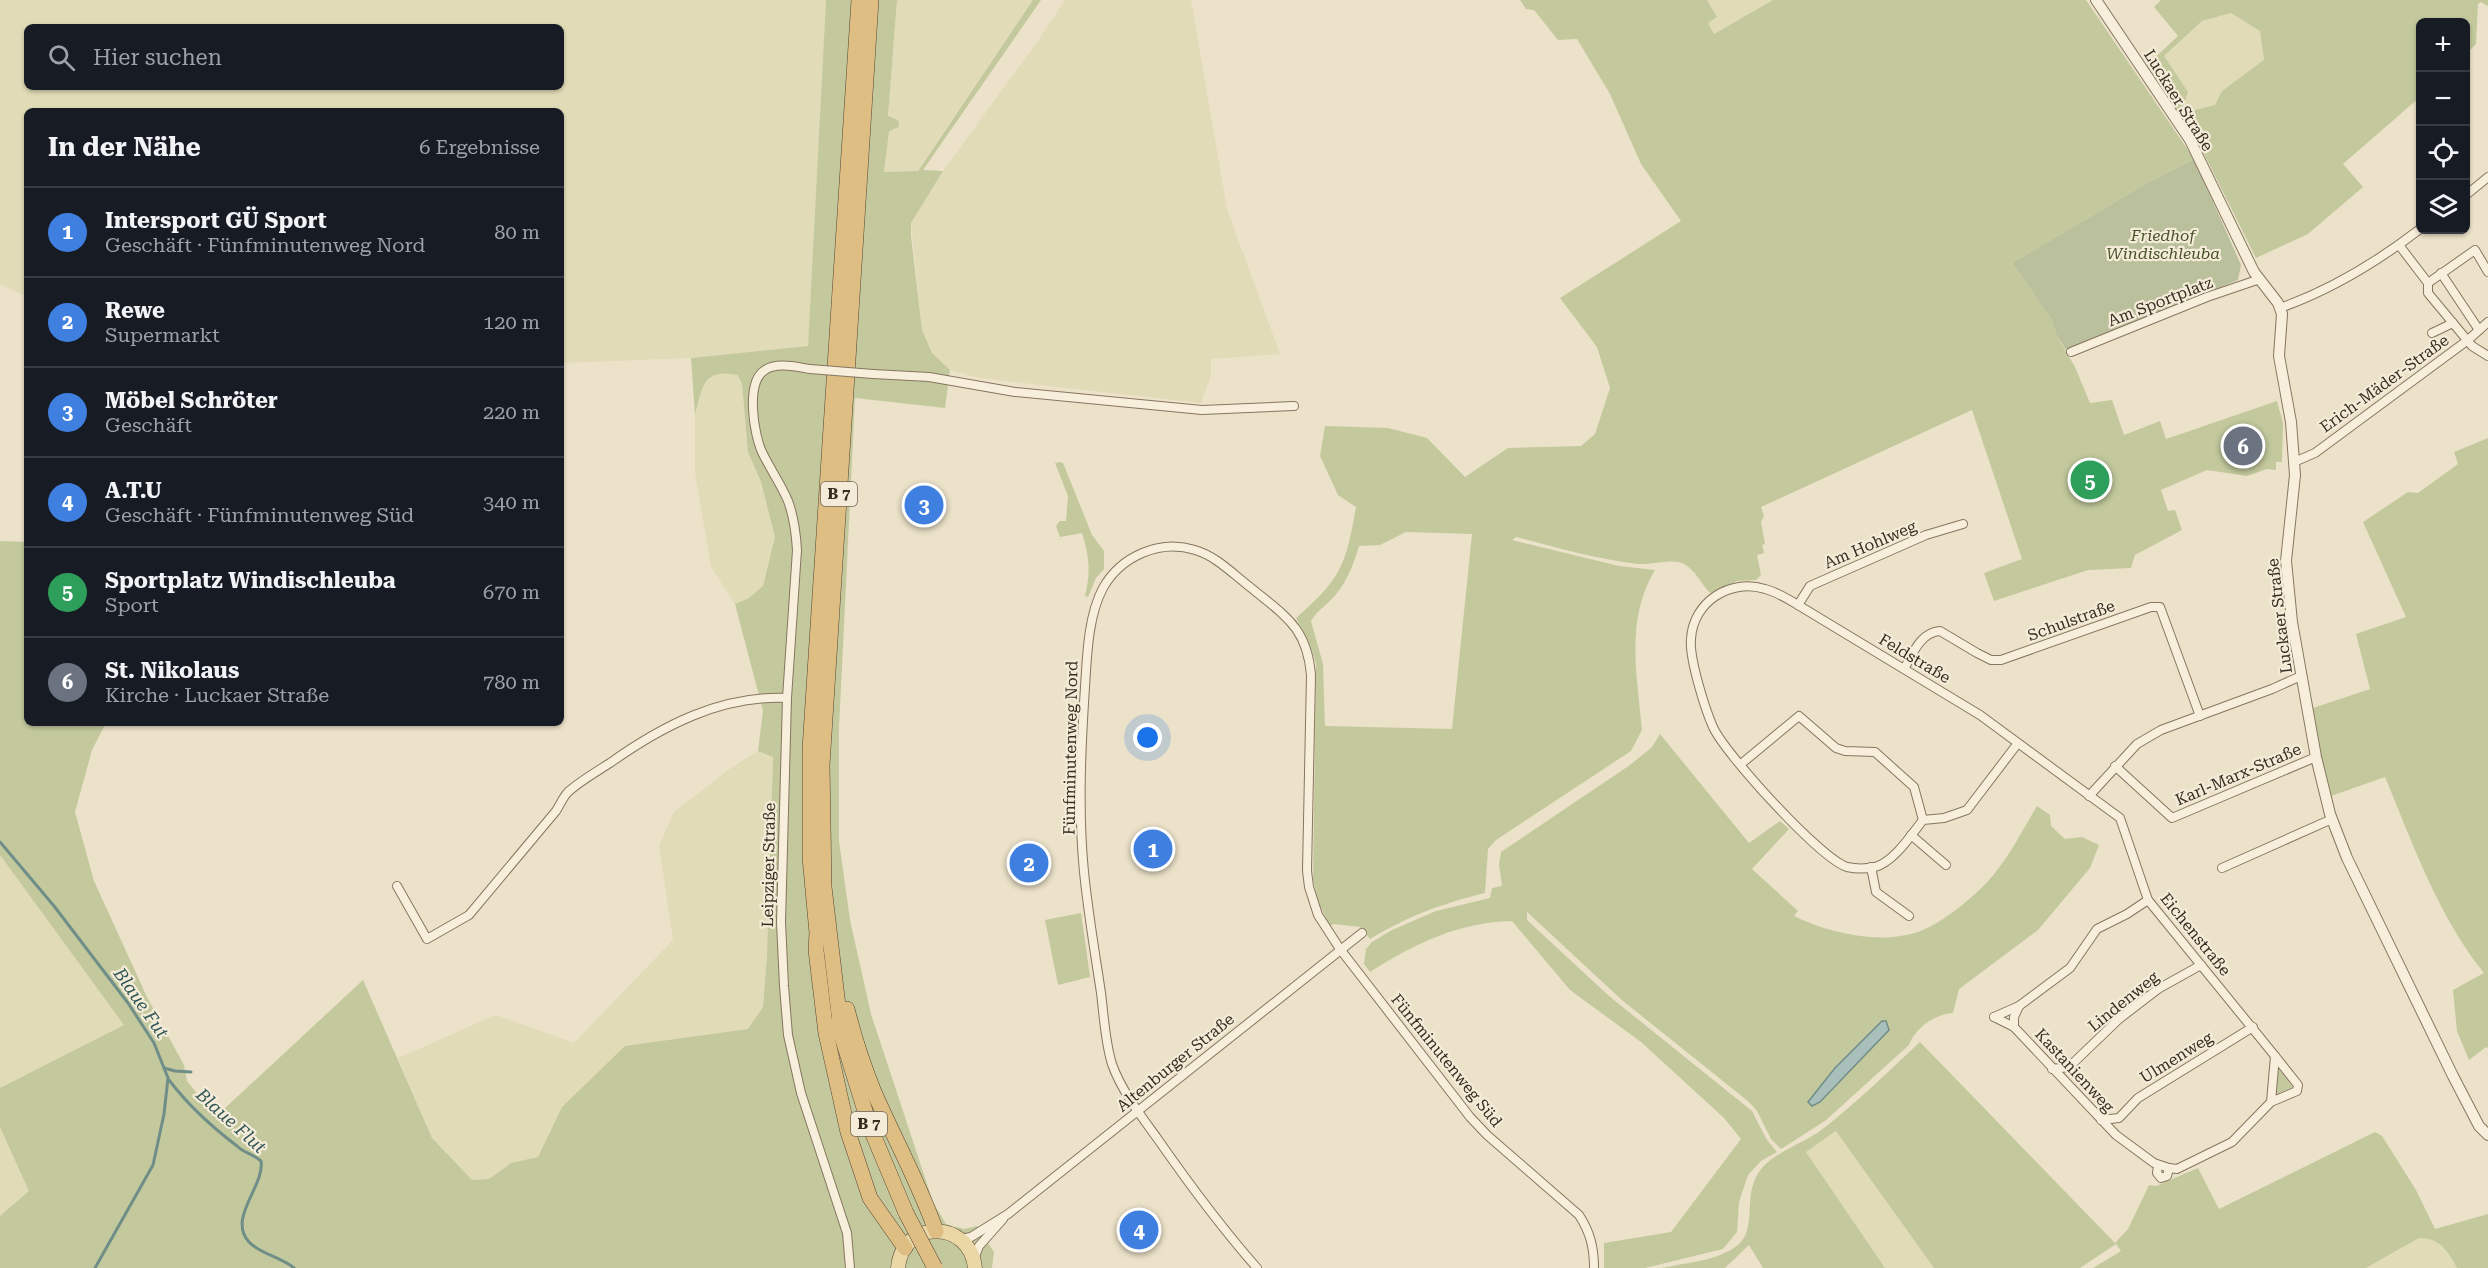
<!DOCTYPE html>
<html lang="de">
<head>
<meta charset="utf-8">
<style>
	:root { --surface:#171b24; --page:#20242c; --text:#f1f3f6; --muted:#9ea1a6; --line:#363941; --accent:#b45309 }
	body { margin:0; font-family:"Roboto Serif",serif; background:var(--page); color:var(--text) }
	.controls { position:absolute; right:18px; top:18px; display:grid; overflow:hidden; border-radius:9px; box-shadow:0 2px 4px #0004 }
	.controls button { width:54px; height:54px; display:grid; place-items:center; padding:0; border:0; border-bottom:2px solid var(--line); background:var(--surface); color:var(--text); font:30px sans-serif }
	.you { position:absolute; left:1148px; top:738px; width:21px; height:21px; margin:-15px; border:4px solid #fff; border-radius:50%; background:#1a73e8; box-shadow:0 0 0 9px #1a73e833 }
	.badge { display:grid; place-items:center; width:39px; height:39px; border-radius:50%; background:var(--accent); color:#fff; font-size:20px; font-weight:700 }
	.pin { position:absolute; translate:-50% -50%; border:3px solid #fff; box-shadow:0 2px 6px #0006 }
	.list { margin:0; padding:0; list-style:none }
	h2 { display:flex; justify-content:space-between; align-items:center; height:78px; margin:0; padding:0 24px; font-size:26px }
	h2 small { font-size:20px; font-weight:400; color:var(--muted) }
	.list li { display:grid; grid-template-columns:39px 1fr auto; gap:18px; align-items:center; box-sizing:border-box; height:90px; padding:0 24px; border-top:2px solid var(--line) }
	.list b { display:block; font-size:22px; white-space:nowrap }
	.list p { margin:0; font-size:20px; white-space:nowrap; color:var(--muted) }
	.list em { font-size:20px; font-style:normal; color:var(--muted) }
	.icon { flex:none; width:33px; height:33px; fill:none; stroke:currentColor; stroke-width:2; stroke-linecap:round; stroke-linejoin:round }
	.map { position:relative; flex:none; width:2488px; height:1268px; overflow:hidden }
	.search { position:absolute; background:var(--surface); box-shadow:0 2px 4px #0004; left:24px; top:24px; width:540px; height:66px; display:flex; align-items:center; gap:15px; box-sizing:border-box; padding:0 21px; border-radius:9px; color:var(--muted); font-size:22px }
	.panel { position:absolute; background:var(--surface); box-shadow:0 2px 4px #0004; left:24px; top:108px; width:540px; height:618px; border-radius:9px }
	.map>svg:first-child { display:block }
	.farmland { fill:#e1dbb7; fill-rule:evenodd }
	.green { fill:#c3c99d; fill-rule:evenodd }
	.cemetery { fill:#babf9c }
	.water { fill:#a9c0ba; stroke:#708e88; stroke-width:1.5 }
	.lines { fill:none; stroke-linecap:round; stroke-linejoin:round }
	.stream { stroke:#708e88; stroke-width:3 }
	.minor-casing { stroke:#87755f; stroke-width:10 }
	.tertiary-casing { stroke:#87755f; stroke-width:12 }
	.primary-casing { stroke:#543; stroke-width:15 }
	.trunk-casing { stroke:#543; stroke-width:16 }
	.minor { stroke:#f7efdc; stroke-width:8 }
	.tertiary { stroke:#f7efdc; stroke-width:10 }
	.primary { stroke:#ebd7a5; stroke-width:14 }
	.trunk { stroke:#dfbe83; stroke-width:15 }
	.minor-bridge-casing { stroke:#87755f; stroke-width:10; stroke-linecap:butt }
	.trunk-bridge-casing { stroke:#543; stroke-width:16; stroke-linecap:butt }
	.minor-bridge { stroke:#f7efdc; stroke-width:8 }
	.trunk-bridge { stroke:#dfbe83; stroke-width:15 }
	.labels { text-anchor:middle; stroke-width:4.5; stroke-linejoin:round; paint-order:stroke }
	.shield { fill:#f4ecd8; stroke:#706658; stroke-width:1.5 }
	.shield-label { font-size:15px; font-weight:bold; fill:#382d21 }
	.street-label { font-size:16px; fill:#382d21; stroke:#f4ecd8 }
	.park-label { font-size:16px; font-style:italic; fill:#48532a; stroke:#f4ecd8 }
	.water-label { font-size:18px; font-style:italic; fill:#325756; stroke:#f4ecd8 }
</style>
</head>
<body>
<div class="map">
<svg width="2488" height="1268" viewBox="0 0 2488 1268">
	<rect width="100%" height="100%" fill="#ece2c9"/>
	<g class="farmland">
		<path d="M0 0H826L808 346 691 358 561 363V111H27V297L0 284ZM27 27H561V87H27Z"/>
		<path d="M897 0H1033L917 171 884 172 889 130 898 129V120L888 117Z"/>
		<path d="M1065 0H1191L1227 209 1280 354 1211 359V375L1201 403 979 378 950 370 932 353 922 330 911 223 943 171 1035 45Z"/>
		<path d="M1707 0H1773L1714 34 1708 23 1717 17Z"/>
		<path d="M2231 13 2260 31 2264 61 2222 91 2215 105 2187 112 2164 56 2202 21Z"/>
		<path d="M721 372 738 375 742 384 748 452 761 482 775 537 763 586 749 598 735 604 711 567 695 473V415L701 390 711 375Z"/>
		<path d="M758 751 773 756 767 955 763 1007 757 1019 748 1029 625 1047 562 1107 538 1157 511 1163 489 1179 472 1180 432 1138 398 1058 496 1015 574 1043 673 940 659 846 674 812 728 770Z"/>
		<path d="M0 855 125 1025 0 1088Z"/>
		<path d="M0 1127 30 1191 0 1216Z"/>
		<path d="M1837 1131 1934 1268H1885L1806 1152Z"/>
		<path d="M2419 1238H2429L2437 1241 2447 1250 2457 1268H2366Z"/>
	</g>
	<g class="green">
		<path d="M826 0H897L888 116 898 120 899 127 889 131 884 172 918 171 1033 0H1041L923 170 943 171 911 223V236L922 330 932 353 950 370 945 408 855 398 839 729V841L850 920 871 1014 933 1202 946 1224 964 1229 977 1226 994 1252 992 1268H0V1216L29 1191 0 1127V1088L124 1025 0 855V541L27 542V723H106L92 750 75 812 94 881 147 997 184 1065 187 1081 200 1097 224 1109 363 980 432 1138 472 1180 489 1179 511 1163 538 1157 562 1107 625 1046 748 1029 763 1007 767 955 773 757 758 751 763 711 735 604 749 598 763 586 775 537 761 482 748 452 742 384 738 375C703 368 703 385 695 415L691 358 808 346Z"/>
		<path d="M1520 0H1707L1717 17 1708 23 1714 34 1773 0H2086L2194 159 2142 186 2012 263 2052 320 2056 334 2075 367 2090 403 2112 400 2124 435 2160 421 2166 439 2277 401 2283 423 2282 462H2276V470L2267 469 2247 476 2207 470 2161 490 2168 511 2175 510 2182 530 2135 555 2131 568 2088 570 1994 601 1984 573 2022 559 1972 410 1761 507 1764 516 1761 522 1765 544 1762 545 1764 553 1757 555 1761 575 1756 580 1737 581 1712 593 1709 592C1701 583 1695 570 1684 564 1674 558 1652 565 1639 564 1598 560 1556 547 1516 537L1512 540 1619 566 1655 570C1625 620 1637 675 1642 730L1631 751 1496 840 1488 849 1485 893C1441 904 1408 916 1370 939L1360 927 1334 924 1330 926 1318 902 1313 879 1316 664 1310 645 1296 618C1341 579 1346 565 1356 507L1338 495 1320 456 1325 426 1388 428 1427 438 1465 477 1508 448 1581 446 1595 434 1610 388 1597 347 1560 298 1681 221 1641 164 1610 94 1577 39 1558 40 1534 10 1526 9ZM1406 532 1472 534 1452 729 1325 726 1323 664 1311 621C1318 609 1329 604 1337 593 1348 579 1354 563 1359 546L1380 545Z"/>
		<path d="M2161 0H2488V6L2481 2 2478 4 2476 44 2466 54V22H2420V97L2343 164 2363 187 2308 234 2256 258 2198 142 2147 65 2178 36 2154 7ZM2231 13 2260 31 2264 60 2222 91 2215 105 2187 112 2183 106 2188 92 2164 56 2202 21Z"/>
		<path d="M2488 438V1048L2486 1047 2469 1060 2457 1031 2453 990 2484 973C2438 916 2413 844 2385 777L2331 796 2326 782 2313 708 2370 689 2356 634 2406 617 2363 522 2408 492 2418 493 2458 464 2454 452Z"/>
		<path d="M1060 462 1063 463 1092 535 1104 551V569L1096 578 1088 597 1085 596C1091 572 1089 556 1082 533L1060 537 1056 526 1060 521H1066L1068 496 1055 463Z"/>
		<path d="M1660 734 1749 843 1780 821 1789 829 1752 869 1798 911 1794 916C1829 933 1876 944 1915 933 1942 925 1982 891 1998 869 2013 850 2024 827 2037 806L2050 815 2051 826 2065 839 2082 837 2099 845 2090 868 2038 930 1959 989 1953 1013C1935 1014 1915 1028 1909 1045L1825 1121 1781 1149 1771 1139 1757 1111 1749 1102 1623 1001 1527 912V920L1609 996 1752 1111 1767 1140 1777 1152 1761 1161 1748 1175 1739 1202 1737 1232 1723 1249 1645 1268H1604V1243L1671 1232 1741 1139 1724 1118 1641 1042 1570 990 1512 921C1459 922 1414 944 1370 972L1364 964 1366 949 1372 942 1392 930 1436 911 1490 898 1492 888 1502 886 1499 864 1501 852 1630 765 1652 747ZM1882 1021 1812 1106 1808 1102 1835 1068Z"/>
		<path d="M1081 913 1090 977 1058 985 1045 920Z"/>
		<path d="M1920 1042 2115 1243 2128 1229 2149 1185 2156 1186 2198 1168 2219 1209 2375 1132 2382 1136 2416 1190 2435 1229 2488 1214V1268H2457C2448 1251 2440 1238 2419 1238L2366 1268H2093L2121 1251 2116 1244 2080 1268H1934L1836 1131 1806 1152 1885 1268H1763L1749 1245 1725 1268H1662C1689 1262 1719 1261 1739 1244 1758 1227 1741 1192 1762 1168 1777 1151 1802 1144 1820 1131 1855 1104 1888 1072 1920 1042Z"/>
		<path d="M2278 1068 2293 1087 2276 1095Z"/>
	</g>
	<path class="cemetery" d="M2194 159 2241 265 2238 280 2066 350 2056 334 2052 320 2012 263 2142 186Z"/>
	<path class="water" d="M1882 1021H1886L1889 1030 1820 1102 1812 1106 1808 1102 1835 1068Z"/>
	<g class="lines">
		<g class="stream">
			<path d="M0 842 54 906 128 1003 154 1043 168 1078 164 1114 153 1165 95 1268"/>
			<path d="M164 1068 175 1071 191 1072"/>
			<path d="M169 1080C188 1105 212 1127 237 1146 244 1153 253 1154 261 1161 265 1186 227 1218 249 1242 260 1254 281 1257 294 1268"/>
		</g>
		<defs>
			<g id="minor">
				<path d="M2466 195 2488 177"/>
				<path d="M2399 245 2428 283V293L2472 346 2488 356"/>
				<path d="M2441 273 2479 330"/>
				<path d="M2428 283 2475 250 2488 272"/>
				<path d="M2280 308C2331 290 2377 262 2420 229"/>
				<path d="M2432 333 2453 323"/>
				<path d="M2071 352 2207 297 2260 279"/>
				<path d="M810 369C796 367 777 362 765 370 745 382 754 435 762 452 770 469 781 484 788 501 794 517 796 533 797 550L787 698 781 922 784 986 788 1035 801 1093 847 1233 850 1268"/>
				<path d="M873 374 929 377 1015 392 1202 410 1294 406"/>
				<path d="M2294 462 2315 453 2468 340 2488 322"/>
				<path d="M1798 605 1810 586 1926 535 1963 524"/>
				<path d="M1904 669C1913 653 1921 632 1940 631L1977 653 1991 660H2001L2151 607H2160L2200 716"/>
				<path d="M2018 743 1967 810 1944 818 1923 820C1911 835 1894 862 1875 867 1866 869 1856 869 1847 867 1821 859 1725 754 1713 727 1705 709 1689 658 1691 639 1693 602 1730 578 1765 589 1777 592 1788 599 1798 605L1980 715 2120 818 2148 900 2275 1056"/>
				<path d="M1741 764 1799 716 1836 748 1845 751 1875 752 1914 787 1923 820"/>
				<path d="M2115 766 2172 818 2316 757"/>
				<path d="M2089 796 2137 744 2161 730 2272 689 2301 676"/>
				<path d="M1911 835 1946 865"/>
				<path d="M1871 867 1876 892 1909 916"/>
				<path d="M2222 868 2332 819"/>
				<path d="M397 886 427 939 469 915 556 811C560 805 563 797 568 792 580 781 596 772 610 763 662 726 721 695 787 698"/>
				<path d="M1994 1017 2014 1027 2116 1135 2154 1163 2169 1168 2177 1169 2232 1142 2271 1102 2297 1091 2298 1085 2275 1056 2271 1102"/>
				<path d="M1994 1017 2019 1006"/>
				<path d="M2014 1027V1017L2019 1006 2070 968 2097 929 2127 914 2148 900"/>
				<path d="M2052 1069 2069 1067 2119 1019 2158 989 2201 965"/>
				<path d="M2101 1120 2119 1118 2138 1098 2253 1027"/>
				<path d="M2158 1165 2157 1173 2161 1178 2167 1176 2169 1168"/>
				<path d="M960 1239 971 1237 1008 1214 1362 933"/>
				<path d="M974 1259 979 1246 1003 1219"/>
				<path d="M1257 1268C1220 1226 1189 1184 1157 1138 1141 1116 1121 1090 1112 1064 1105 1042 1104 1016 1101 993 1095 953 1088 912 1084 872 1078 811 1081 748 1085 687 1087 656 1088 616 1103 588 1121 556 1160 539 1195 550 1216 556 1233 574 1250 587 1285 616 1307 627 1311 675L1307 871 1309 887 1318 915 1340 949 1470 1117 1487 1135 1579 1215C1590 1232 1594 1247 1594 1268"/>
			</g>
			<path id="tertiary" d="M2096 0 2190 140 2254 272 2278 303 2282 314 2279 356 2291 422 2295 475 2286 561 2292 622 2316 757 2330 814 2347 858 2453 1076 2479 1126 2488 1135"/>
			<path id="primary" d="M898 1268C902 1219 970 1219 975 1268"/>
			<g id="trunk">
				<path d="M859 0 810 749V857L817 933 816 950 826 1033 848 1132 870 1198 905 1248"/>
				<path d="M847 1009C854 1037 863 1065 874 1092 894 1138 919 1183 936 1231"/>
				<path d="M838 1024 870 1127 906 1213"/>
				<path d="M841 1031 824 887 822 765 871 0"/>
			</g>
		</defs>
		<use href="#minor" class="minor-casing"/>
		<use href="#tertiary" class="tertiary-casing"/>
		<use href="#primary" class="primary-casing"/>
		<use href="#trunk" class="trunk-casing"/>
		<use href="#minor" class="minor"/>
		<use href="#tertiary" class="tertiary"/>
		<use href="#primary" class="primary"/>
		<use href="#trunk" class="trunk"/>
		<defs>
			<path id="minor-bridge" d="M810 369 873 374"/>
			<path id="trunk-bridge" d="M906 1213 935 1268"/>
		</defs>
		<use href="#minor-bridge" class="minor-bridge-casing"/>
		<use href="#trunk-bridge" class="trunk-bridge-casing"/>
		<use href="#minor-bridge" class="minor-bridge"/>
		<use href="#trunk-bridge" class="trunk-bridge"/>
	</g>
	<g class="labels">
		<g class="shield">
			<rect x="821" y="482" width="36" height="24" rx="4.5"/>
			<rect x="851" y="1112" width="36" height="24" rx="4.5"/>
		</g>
		<g class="shield-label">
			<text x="839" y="499">B 7</text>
			<text x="869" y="1129">B 7</text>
		</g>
		<g class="street-label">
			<text transform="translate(2179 100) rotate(58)" y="6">Luckaer Straße</text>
			<text transform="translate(2160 301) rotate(-21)" y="6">Am Sportplatz</text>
			<text transform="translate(2384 383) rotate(-36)" y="6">Erich-Mäder-Straße</text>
			<text transform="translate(1870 544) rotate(-23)" y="6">Am Hohlweg</text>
			<text transform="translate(2279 616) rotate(-97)" y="6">Luckaer Straße</text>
			<text transform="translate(2071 620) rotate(-20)" y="6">Schulstraße</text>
			<text transform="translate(1915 658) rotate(31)" y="6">Feldstraße</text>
			<text transform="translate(1070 748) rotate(-89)" y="6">Fünfminutenweg Nord</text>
			<text transform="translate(2238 774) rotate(-23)" y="6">Karl-Marx-Straße</text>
			<text transform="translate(768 865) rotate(-89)" y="6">Leipziger Straße</text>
			<text transform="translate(2196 934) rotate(51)" y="6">Eichenstraße</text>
			<text transform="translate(2123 1001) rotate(-39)" y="6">Lindenweg</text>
			<text transform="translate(2176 1057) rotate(-32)" y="6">Ulmenweg</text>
			<text transform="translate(1447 1060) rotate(51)" y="6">Fünfminutenweg Süd</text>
			<text transform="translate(1175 1062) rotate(-39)" y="6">Altenburger Straße</text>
			<text transform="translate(2075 1070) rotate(47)" y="6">Kastanienweg</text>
		</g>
		<g class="park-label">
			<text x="2163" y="241">Friedhof<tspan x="2163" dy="18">Windischleuba</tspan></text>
		</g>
		<g class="water-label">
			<text transform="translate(141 1003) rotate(55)" y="6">Blaue Fut</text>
			<text transform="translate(231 1121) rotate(42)" y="6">Blaue Flut</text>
		</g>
	</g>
</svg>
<div class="controls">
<button>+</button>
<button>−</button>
<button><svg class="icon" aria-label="locate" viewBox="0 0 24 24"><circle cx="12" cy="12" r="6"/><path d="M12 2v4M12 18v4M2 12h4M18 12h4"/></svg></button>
<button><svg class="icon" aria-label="layers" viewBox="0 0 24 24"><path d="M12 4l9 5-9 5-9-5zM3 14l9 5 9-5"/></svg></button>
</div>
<div class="you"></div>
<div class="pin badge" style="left:1153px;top:849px;background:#3f7fe0">1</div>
<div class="pin badge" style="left:1029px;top:863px;background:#3f7fe0">2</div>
<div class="pin badge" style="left:924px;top:505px;background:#3f7fe0">3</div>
<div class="pin badge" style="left:1139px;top:1230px;background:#3f7fe0">4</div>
<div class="pin badge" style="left:2090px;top:480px;background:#2e9e5b">5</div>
<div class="pin badge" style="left:2243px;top:446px;background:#6b7280">6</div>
<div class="search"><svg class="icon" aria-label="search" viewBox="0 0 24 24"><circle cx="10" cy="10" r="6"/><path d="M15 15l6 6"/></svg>Hier suchen</div>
<section class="panel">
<h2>In der Nähe<small>6 Ergebnisse</small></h2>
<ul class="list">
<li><span class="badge" style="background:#3f7fe0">1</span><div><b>Intersport GÜ Sport</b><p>Geschäft · Fünfminutenweg Nord</p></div><em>80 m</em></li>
<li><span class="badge" style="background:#3f7fe0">2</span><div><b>Rewe</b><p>Supermarkt</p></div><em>120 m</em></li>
<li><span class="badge" style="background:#3f7fe0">3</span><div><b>Möbel Schröter</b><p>Geschäft</p></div><em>220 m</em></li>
<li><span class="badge" style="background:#3f7fe0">4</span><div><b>A.T.U</b><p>Geschäft · Fünfminutenweg Süd</p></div><em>340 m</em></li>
<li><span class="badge" style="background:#2e9e5b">5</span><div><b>Sportplatz Windischleuba</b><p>Sport</p></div><em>670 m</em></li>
<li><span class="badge" style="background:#6b7280">6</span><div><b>St. Nikolaus</b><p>Kirche · Luckaer Straße</p></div><em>780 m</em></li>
</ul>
</section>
</div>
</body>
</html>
